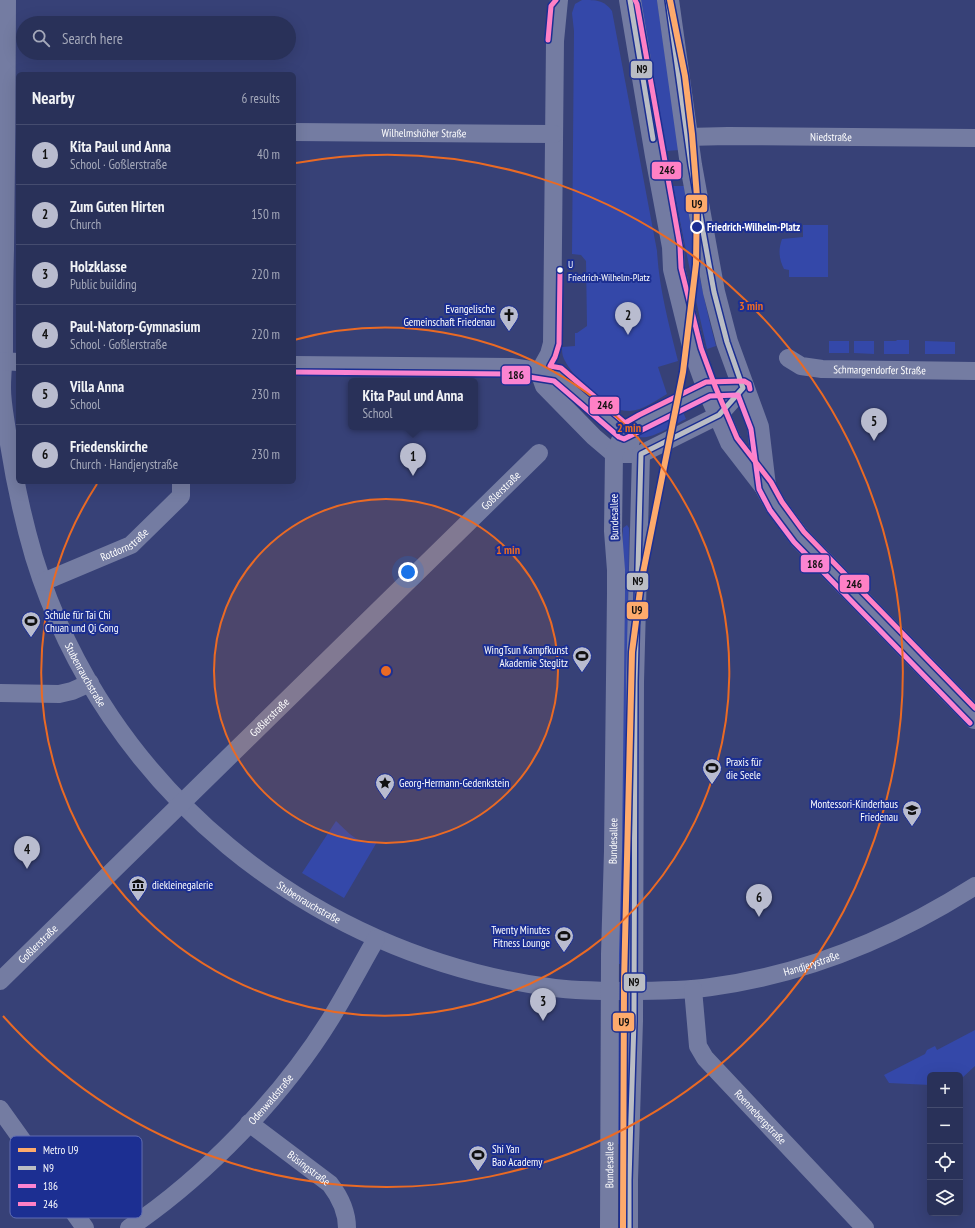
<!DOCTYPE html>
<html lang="en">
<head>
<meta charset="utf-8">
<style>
	:root { --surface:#293159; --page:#353d62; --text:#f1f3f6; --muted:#a5a9ba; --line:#454c6f; --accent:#b9bccf }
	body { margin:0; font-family:"PT Sans Narrow",sans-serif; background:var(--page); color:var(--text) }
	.controls { position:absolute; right:12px; bottom:12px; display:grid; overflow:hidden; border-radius:6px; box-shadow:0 4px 16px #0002 }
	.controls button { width:36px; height:36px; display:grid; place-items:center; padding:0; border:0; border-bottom:1px solid var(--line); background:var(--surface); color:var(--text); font:20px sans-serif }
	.you { position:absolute; left:408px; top:572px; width:14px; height:14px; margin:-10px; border:3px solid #fff; border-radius:50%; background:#1a73e8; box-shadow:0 0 0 6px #1a73e833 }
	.badge { display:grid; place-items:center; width:26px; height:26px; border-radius:50%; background:var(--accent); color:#111; font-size:13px; font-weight:700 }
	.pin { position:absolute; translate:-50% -33px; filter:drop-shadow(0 1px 2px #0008) }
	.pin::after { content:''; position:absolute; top:21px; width:14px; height:12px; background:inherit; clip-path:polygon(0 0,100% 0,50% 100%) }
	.popup { position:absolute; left:348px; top:378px; width:130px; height:52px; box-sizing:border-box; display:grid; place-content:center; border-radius:6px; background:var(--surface); filter:drop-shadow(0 1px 3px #0005); font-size:13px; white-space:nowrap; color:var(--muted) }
	.popup b { font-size:15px; color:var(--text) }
	.popup::after { content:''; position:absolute; left:50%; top:100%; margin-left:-8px; border:8px solid transparent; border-top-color:var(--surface) }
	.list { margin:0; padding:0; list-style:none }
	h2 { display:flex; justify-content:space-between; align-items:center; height:52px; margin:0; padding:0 16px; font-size:17px }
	h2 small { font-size:13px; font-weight:400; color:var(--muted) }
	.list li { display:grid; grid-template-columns:26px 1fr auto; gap:12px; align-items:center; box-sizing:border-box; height:60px; padding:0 16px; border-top:1px solid var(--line) }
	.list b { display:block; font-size:15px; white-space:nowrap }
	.list p { margin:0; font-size:13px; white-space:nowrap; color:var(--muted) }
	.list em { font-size:13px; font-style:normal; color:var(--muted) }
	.icon { flex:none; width:22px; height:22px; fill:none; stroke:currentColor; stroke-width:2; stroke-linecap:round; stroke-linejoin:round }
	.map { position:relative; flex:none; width:975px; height:1228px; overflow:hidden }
	.search { position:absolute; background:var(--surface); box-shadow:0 4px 16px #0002; left:16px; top:16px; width:280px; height:44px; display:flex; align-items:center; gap:10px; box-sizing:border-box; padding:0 14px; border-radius:22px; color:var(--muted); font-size:15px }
	.panel { position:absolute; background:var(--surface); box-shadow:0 4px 16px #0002; left:16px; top:72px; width:280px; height:412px; border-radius:6px }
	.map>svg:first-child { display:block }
	.green { fill:#3448a9 }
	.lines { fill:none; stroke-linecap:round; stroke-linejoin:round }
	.minor { stroke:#747ca2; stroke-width:18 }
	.major { stroke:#737ba2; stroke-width:22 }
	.bus-1-casing { stroke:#1c2f92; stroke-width:8 }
	.bus-2-casing { stroke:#1c2f92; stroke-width:8 }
	.bus-3-casing { stroke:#1c2f92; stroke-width:8 }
	.bus-1 { stroke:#babdc4; stroke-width:5 }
	.bus-2 { stroke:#fb84d1; stroke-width:5 }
	.bus-3 { stroke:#ff80c5; stroke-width:5 }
	.metro-1-casing { stroke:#1c2f92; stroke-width:9 }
	.metro-1 { stroke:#fdaa6c; stroke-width:6 }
	.ring { fill:none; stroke:#ea6a24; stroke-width:2 }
	.stop-dot { fill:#1c2f92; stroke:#fff; stroke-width:2 }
	.bus-dot { fill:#fff; stroke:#1c2f92; stroke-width:1.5 }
	.labels { text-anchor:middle; stroke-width:4; stroke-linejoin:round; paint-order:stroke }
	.bus-label { font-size:10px; fill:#fff; stroke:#1c2f92; text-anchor:start }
	.street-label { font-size:11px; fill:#fff; stroke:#1c2f92 }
	.stop-label { font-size:11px; font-weight:bold; fill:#fff; stroke:#1c2f92; text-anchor:start }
	.poi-label { font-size:11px; fill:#fff; stroke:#1c2f92; text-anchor:start }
	.key { fill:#1c2f92; stroke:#606db3; stroke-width:1 }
	.key-label { font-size:11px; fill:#fff }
	.centre { fill:#ea6a24; stroke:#1c2f92; stroke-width:2 }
	.ring-label { font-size:12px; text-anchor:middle; font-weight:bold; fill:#ea6a24; stroke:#1c2f92; stroke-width:4; stroke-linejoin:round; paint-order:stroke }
	.line-badge { stroke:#1c2f92; stroke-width:1.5 }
	.pale-badge-label { font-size:11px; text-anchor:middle; font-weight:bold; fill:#111 }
</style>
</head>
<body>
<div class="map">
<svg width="975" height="1228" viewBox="0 0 975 1228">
	<rect width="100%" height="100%" fill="#374177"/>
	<g class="green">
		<path d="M582 0C597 0 604 0 612 11L657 251C659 288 669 325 678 361L658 367 667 394C655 401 643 410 630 411 622 411 614 409 606 405 594 399 570 372 564 359 562 355 562 351 562 347L575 346V333H577L587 326 586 261 581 255 572 254 574 31 572 13 575 4Z"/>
		<path d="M639 0H657L679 150 666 151Z"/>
		<path d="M673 186H684C693 239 701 293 716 346L707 349 697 305Z"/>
		<path d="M803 225H828V277H789V270L784 269C779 259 778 250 782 239L803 237Z"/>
		<path d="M897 340H909V354H884V341H896Z"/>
		<rect x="829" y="341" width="20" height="12"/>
		<path d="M854 341H874V354L854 353Z"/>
		<path d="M925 341 955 342V354H925Z"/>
		<path d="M683 412 686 419C675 424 651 440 640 437V435L643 433Z"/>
		<path d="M627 525 629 528 626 879 627 964H617L621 805 623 528Z"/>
		<path d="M336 821C348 832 360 847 377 842L344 898 302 873Z"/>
		<path d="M616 1021H627L623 1144H617Z"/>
		<path d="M975 1030V1066L962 1078 960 1079V1075H930V1085L889 1083 884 1075 925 1054 927 1050 935 1046 937 1050Z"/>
	</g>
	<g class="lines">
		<g class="minor">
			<path id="s1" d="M7 0C7 83 6 167 5 250 4 285 4 319 4 354 3 365 2 377 2 388 2 402 5 417 7 431 13 473 22 516 34 557 105 788 310 954 548 987 574 991 599 991 625 991 654 991 683 991 711 987 806 974 895 937 975 886"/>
			<path d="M559 0 555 41 552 343 549 354 539 372 544 386 594 437 614 454H641L719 415 743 388"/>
			<path id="s2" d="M294 132 554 134"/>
			<path id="s3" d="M687 137 728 136 975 138"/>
			<path id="s4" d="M788 358 801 366 822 369 975 371"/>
			<path d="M0 361 18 362"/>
			<path d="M294 365 511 367 557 374 612 421 624 432 631 441"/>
			<path id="s5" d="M43 582 131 545 181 496V482"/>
			<path d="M0 693 59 694 72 691 90 683"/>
			<path id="s6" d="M0 981 539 453"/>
			<path id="s7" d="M693 989 698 1046 705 1058 865 1228"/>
			<path d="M0 1109 85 1228"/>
			<path id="s8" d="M249 1123 330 1184C340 1197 347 1211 347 1228"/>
			<path id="s9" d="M129 1228C205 1177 283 1096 331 1018 347 992 361 965 376 939"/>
			<path id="s10" d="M609 1228 610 954 613 851 616 593V570L613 531 614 454 624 432 642 421 708 389 743 388"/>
			<path d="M629 1228V1180L634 1021 635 682 641 454"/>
		</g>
		<g class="major">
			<path d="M630 0 656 156 673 247 674 269 694 350 708 389 731 442 765 486 776 506 799 537 975 718"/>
			<path d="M668 0 691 165 714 292 727 342 758 427 765 486"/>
		</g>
		<defs>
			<g id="bus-1">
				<path d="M630 0 653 139"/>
				<path d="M629 1228V1180L634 1021 635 682 641 454 719 415 743 388 727 342 714 292 691 165 668 0"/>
			</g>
			<path id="bus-2" d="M294 372 510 374 554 381 619 437 624 439 710 396 738 395 751 429 759 489 770 510 794 542 970 723"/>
			<g id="bus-3">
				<path d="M635 0 637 4 680 246 681 268 701 348 715 386 737 438 771 482 782 502 804 532 975 708"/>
				<path d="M548 40 551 6 556 0"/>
				<path d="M560 270 559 344 555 357 550 366 561 368 625 423 639 415 706 382 744 381 749 384 750 389"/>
			</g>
		</defs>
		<use href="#bus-1" class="bus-1-casing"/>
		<use href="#bus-2" class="bus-2-casing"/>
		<use href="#bus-3" class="bus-3-casing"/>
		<use href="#bus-1" class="bus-1"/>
		<use href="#bus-2" class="bus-2"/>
		<use href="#bus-3" class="bus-3"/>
		<defs>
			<path id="metro-1" d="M623 1228 624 983 632 652 641 583 683 372 696 264 697 197 692 134 685 76 670 0"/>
		</defs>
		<use href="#metro-1" class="metro-1-casing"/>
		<use href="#metro-1" class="metro-1"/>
	</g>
	<circle cx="386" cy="671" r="172" fill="#ea6a24" fill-opacity=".12"/>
	<g class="ring">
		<circle cx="386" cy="671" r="172"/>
		<path d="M294 340A344 344 0 1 1 97 484"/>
		<path d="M296 163A516 516 0 1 1 3 1016"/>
	</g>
	<defs>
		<symbol id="church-pin" viewBox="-11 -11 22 30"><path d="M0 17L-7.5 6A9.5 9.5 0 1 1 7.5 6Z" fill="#b9bccf" stroke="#1c2f92"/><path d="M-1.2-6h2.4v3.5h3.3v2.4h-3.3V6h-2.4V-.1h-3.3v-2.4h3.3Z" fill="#111"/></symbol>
		<symbol id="stadium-pin" viewBox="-11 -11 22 30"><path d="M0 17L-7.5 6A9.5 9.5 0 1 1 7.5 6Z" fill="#b9bccf" stroke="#1c2f92"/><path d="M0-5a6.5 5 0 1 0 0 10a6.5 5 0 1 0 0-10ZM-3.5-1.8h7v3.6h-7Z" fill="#111"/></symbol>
		<symbol id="sight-pin" viewBox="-11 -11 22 30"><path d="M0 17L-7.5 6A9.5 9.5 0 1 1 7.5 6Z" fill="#b9bccf" stroke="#1c2f92"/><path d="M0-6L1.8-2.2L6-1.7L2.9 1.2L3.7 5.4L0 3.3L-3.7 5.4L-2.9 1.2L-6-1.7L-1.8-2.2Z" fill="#111"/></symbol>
		<symbol id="school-pin" viewBox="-11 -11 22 30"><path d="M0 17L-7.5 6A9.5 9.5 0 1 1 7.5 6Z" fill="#b9bccf" stroke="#1c2f92"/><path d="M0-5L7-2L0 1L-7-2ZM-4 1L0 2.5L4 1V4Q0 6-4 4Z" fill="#111"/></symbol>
		<symbol id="museum-pin" viewBox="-11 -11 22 30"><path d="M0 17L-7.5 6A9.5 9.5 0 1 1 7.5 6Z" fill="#b9bccf" stroke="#1c2f92"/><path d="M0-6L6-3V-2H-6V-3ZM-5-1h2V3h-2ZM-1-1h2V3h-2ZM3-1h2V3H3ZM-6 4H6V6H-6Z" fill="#111"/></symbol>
	</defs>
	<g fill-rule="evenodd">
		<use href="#church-pin" x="498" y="304" width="22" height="30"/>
		<use href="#stadium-pin" x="20" y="610" width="22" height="30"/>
		<use href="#stadium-pin" x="571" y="645" width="22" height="30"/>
		<use href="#stadium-pin" x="701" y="757" width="22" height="30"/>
		<use href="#sight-pin" x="374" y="772" width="22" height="30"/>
		<use href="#school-pin" x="901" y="799" width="22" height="30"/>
		<use href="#museum-pin" x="127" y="874" width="22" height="30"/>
		<use href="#stadium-pin" x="553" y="925" width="22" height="30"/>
		<use href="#stadium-pin" x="467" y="1144" width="22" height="30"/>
	</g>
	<circle class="stop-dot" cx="697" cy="227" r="6"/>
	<circle class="bus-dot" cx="560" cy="270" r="3.5"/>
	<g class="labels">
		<g class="bus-label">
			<text x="568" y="268">U<tspan x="568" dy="13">Friedrich-Wilhelm-Platz</tspan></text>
		</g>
		<g class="street-label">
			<text dy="4" stroke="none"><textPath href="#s2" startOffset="130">Wilhelmshöher Straße</textPath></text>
			<text dy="4" stroke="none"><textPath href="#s3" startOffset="144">Niedstraße</textPath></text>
			<text dy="4" stroke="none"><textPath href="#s4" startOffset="94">Schmargendorfer Straße</textPath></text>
			<text dy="4" stroke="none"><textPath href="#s6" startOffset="701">Goßlerstraße</textPath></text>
			<text transform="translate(614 517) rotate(-91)" y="4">Bundesallee</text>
			<text dy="4" stroke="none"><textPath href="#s5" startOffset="90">Rotdornstraße</textPath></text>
			<text dy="4" stroke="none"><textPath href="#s1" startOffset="689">Stubenrauchstraße</textPath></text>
			<text dy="4" stroke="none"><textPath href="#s6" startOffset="377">Goßlerstraße</textPath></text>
			<text dy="4" stroke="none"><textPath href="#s10" startOffset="387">Bundesallee</textPath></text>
			<text dy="4" stroke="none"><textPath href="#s1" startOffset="1012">Stubenrauchstraße</textPath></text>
			<text dy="4" stroke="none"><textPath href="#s6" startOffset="53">Goßlerstraße</textPath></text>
			<text dy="4" stroke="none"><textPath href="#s1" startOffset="1534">Handjerystraße</textPath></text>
			<text dy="4" stroke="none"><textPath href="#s9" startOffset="192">Odenwaldstraße</textPath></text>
			<text dy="4" stroke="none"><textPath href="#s7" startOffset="152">Roennebergstraße</textPath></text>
			<text dy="4" stroke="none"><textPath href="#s10" startOffset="63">Bundesallee</textPath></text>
			<text dy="4" stroke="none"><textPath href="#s8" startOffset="75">Büsingstraße</textPath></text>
		</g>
		<g class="stop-label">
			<text x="707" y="231">Friedrich-Wilhelm-Platz</text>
		</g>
		<g class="poi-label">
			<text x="495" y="313" text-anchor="end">Evangelische<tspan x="495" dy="13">Gemeinschaft Friedenau</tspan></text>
			<text x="45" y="619">Schule für Tai Chi<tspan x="45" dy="13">Chuan und Qi Gong</tspan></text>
			<text x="568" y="654" text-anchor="end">WingTsun Kampfkunst<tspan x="568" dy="13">Akademie Steglitz</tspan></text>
			<text x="726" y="766">Praxis für<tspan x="726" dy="13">die Seele</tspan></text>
			<text x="399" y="787">Georg-Hermann-Gedenkstein</text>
			<text x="898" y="808" text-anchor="end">Montessori-Kinderhaus<tspan x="898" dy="13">Friedenau</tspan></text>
			<text x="152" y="889">diekleinegalerie</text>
			<text x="550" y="934" text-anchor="end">Twenty Minutes<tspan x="550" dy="13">Fitness Lounge</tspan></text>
			<text x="492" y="1153">Shi Yan<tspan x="492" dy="13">Bao Academy</tspan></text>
		</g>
	</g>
	<rect x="10" y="1136" width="132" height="82" rx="6" class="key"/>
	<rect x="18" y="1148" width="18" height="4" fill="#fdaa6c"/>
	<rect x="18" y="1166" width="18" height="4" fill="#babdc4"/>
	<rect x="18" y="1184" width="18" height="4" fill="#fb84d1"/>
	<rect x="18" y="1202" width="18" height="4" fill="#ff80c5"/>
	<g class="key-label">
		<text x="43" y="1154">Metro U9</text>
		<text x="43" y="1172">N9</text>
		<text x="43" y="1190">186</text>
		<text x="43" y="1208">246</text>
	</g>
	<circle cx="386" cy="671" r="6" class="centre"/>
	<g class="ring-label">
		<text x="751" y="310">3 min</text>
		<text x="629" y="432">2 min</text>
		<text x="508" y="554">1 min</text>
	</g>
	<g class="line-badge">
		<rect x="630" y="60" width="23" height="19" rx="4" fill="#babdc4"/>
		<rect x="651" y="161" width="31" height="19" rx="4" fill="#ff80c5"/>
		<rect x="685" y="194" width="23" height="19" rx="4" fill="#fdaa6c"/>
		<rect x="501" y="365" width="30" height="20" rx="4" fill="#fb84d1"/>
		<rect x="589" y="396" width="31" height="19" rx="4" fill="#ff80c5"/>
		<rect x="800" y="554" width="30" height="19" rx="4" fill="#fb84d1"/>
		<rect x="626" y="572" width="23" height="19" rx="4" fill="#babdc4"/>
		<rect x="839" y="574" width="31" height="19" rx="4" fill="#ff80c5"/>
		<rect x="626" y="601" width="23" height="19" rx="4" fill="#fdaa6c"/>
		<rect x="623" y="973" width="23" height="19" rx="4" fill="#babdc4"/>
		<rect x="612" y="1012" width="23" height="20" rx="4" fill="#fdaa6c"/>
	</g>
	<g class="pale-badge-label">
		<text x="642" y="73">N9</text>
		<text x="667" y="174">246</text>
		<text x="697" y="208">U9</text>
		<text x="516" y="379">186</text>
		<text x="605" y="409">246</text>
		<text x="815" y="568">186</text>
		<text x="638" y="585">N9</text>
		<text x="854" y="588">246</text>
		<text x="637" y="614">U9</text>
		<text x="634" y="986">N9</text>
		<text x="624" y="1026">U9</text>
	</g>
</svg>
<div class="controls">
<button>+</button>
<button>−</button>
<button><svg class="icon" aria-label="locate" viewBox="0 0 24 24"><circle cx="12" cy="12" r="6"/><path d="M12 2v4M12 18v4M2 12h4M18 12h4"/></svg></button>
<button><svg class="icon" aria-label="layers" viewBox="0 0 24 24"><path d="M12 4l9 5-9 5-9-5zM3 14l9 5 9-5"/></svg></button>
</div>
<div class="you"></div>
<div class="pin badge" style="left:413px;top:476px">1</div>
<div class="popup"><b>Kita Paul und Anna</b>School</div>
<div class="pin badge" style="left:628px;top:335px">2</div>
<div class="pin badge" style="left:543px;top:1021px">3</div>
<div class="pin badge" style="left:27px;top:869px">4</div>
<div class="pin badge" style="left:874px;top:441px">5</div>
<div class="pin badge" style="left:759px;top:917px">6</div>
<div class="search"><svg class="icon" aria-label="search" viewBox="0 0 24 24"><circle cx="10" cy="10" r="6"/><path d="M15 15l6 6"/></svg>Search here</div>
<section class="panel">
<h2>Nearby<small>6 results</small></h2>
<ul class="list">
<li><span class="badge">1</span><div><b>Kita Paul und Anna</b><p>School · Goßlerstraße</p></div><em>40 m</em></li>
<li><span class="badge">2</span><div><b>Zum Guten Hirten</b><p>Church</p></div><em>150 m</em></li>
<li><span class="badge">3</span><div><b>Holzklasse</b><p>Public building</p></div><em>220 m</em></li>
<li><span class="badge">4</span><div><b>Paul-Natorp-Gymnasium</b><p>School · Goßlerstraße</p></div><em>220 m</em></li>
<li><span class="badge">5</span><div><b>Villa Anna</b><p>School</p></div><em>230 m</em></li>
<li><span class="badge">6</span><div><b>Friedenskirche</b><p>Church · Handjerystraße</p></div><em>230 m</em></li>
</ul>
</section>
</div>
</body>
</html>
